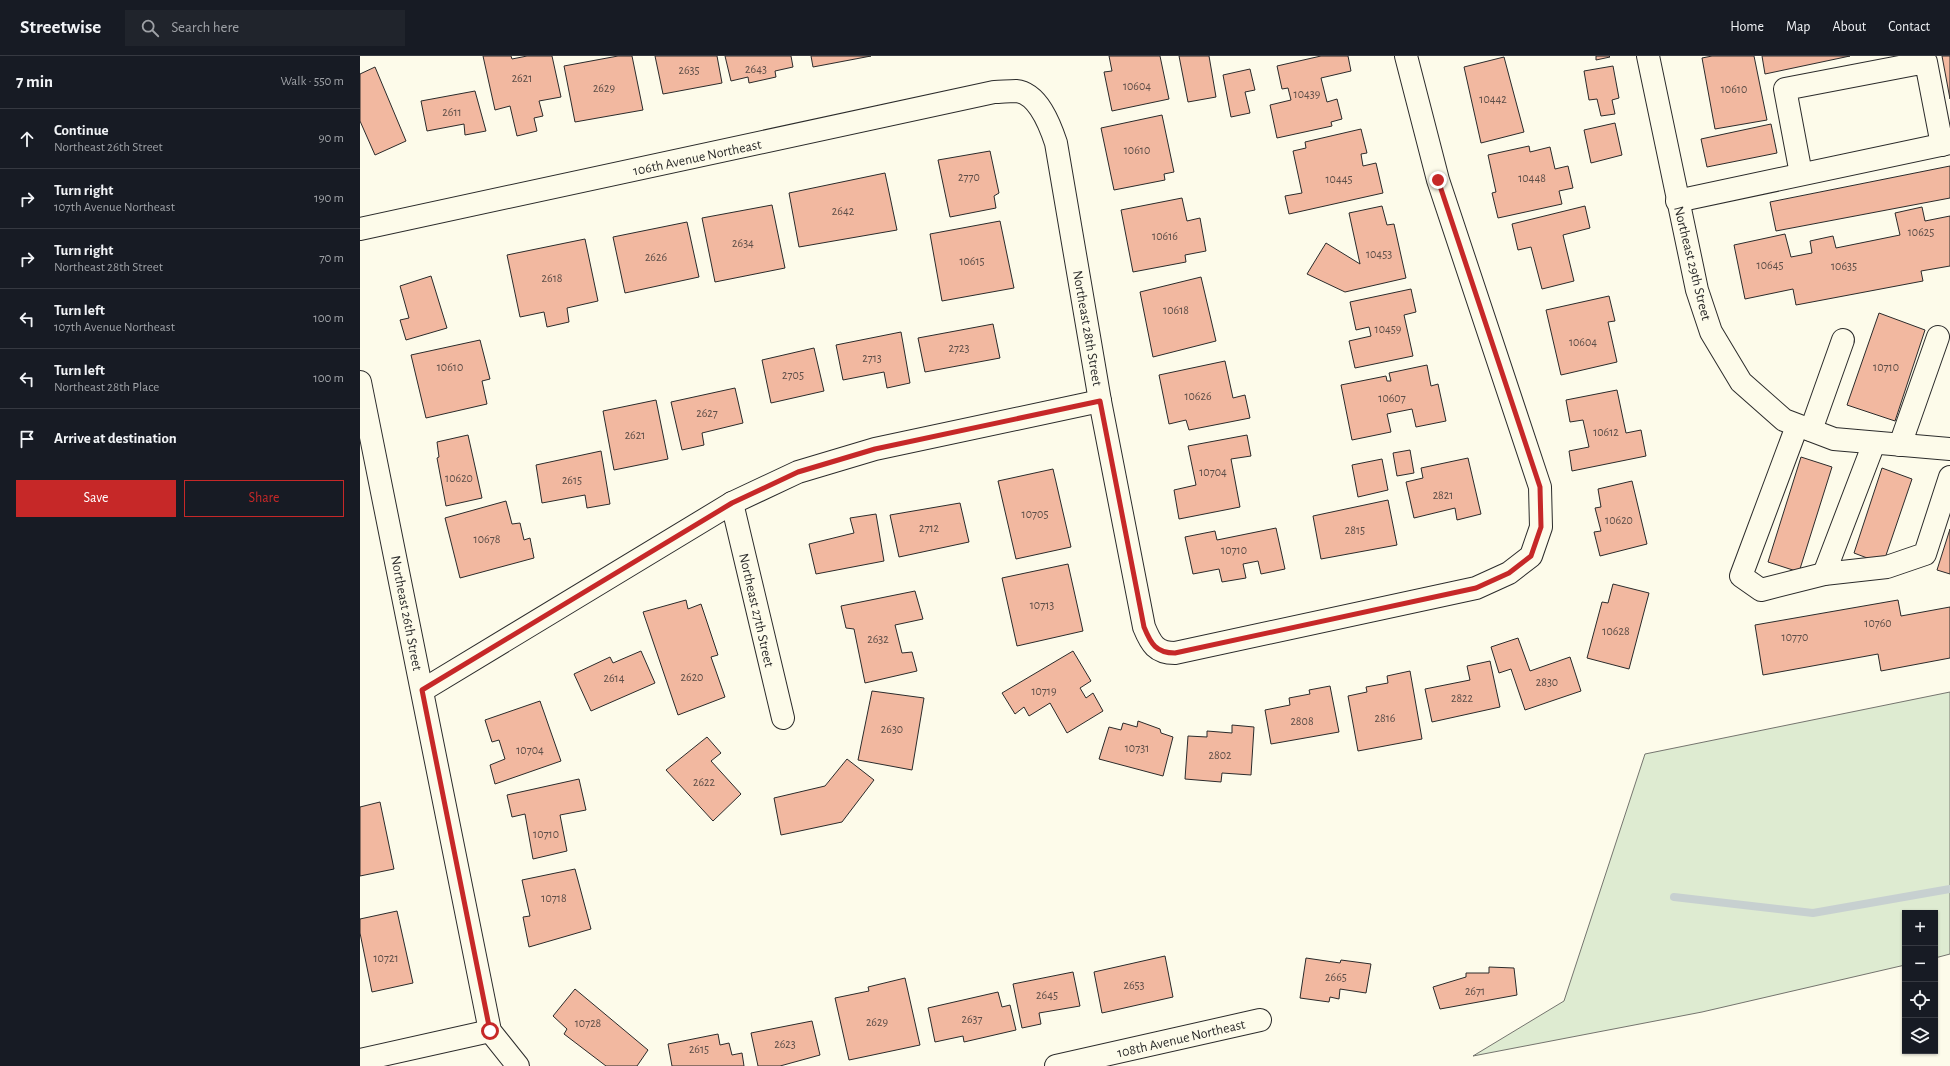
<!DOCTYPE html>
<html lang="en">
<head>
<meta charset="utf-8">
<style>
	:root { --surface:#171b24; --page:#20242c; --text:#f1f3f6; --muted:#9ea1a6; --line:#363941; --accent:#c62828 }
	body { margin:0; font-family:"Alegreya Sans",sans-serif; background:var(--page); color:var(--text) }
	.controls { position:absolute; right:12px; bottom:12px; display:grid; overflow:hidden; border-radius:0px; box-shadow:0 1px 3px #0004 }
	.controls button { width:36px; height:36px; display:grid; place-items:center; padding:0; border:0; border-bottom:1px solid var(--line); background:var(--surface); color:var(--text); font:20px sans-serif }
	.stop { position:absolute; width:12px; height:12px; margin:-9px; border:3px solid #c62828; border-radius:50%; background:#fff }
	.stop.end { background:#c62828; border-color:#fff; box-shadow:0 1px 4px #0008 }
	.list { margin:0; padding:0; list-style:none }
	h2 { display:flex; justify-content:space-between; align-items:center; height:52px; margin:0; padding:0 16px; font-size:17px }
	h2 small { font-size:13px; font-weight:400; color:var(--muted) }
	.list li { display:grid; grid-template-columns:26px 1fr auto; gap:12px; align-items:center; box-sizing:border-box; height:60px; padding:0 16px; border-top:1px solid var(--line) }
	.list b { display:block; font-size:15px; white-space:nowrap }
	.list p { margin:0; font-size:13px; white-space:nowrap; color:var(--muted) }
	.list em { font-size:13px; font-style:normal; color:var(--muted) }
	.actions { display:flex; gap:8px; padding:12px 16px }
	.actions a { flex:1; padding:9px 0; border:1px solid var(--accent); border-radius:0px; text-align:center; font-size:14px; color:var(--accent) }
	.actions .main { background:var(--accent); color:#fff }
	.icon { flex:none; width:22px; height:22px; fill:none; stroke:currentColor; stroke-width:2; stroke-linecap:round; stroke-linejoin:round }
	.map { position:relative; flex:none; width:1590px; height:1010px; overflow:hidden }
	header { display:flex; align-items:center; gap:24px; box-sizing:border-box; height:56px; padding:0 20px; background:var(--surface); border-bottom:1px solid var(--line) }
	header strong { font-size:19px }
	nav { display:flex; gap:22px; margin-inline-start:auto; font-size:14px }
	.search { width:280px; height:36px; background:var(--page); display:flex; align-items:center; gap:10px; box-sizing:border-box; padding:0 14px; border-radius:0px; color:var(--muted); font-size:15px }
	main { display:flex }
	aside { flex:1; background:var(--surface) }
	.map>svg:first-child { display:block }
	.green { fill:#deebd1; stroke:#74746e }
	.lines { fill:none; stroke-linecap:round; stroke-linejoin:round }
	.stream { stroke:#c7d0d0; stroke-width:8 }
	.building { fill:#f2b8a0; stroke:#2b2b2b }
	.minor-casing { stroke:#2b2b2b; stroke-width:24 }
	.minor { stroke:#fdfbea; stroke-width:22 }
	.route { stroke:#c62828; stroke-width:5 }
	.labels { text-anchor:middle; stroke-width:3; stroke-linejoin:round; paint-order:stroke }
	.number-label { font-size:12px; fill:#5d4e48 }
	.street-label { font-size:14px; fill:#2b2b2b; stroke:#fdfbea }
</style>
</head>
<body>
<header>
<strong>Streetwise</strong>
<div class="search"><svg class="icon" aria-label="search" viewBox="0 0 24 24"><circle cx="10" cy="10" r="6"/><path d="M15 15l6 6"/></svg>Search here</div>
<nav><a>Home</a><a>Map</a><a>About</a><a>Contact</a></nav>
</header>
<main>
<aside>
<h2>7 min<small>Walk · 550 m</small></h2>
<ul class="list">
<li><svg class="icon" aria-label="ahead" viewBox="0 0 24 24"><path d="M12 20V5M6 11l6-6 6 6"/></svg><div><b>Continue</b><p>Northeast 26th Street</p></div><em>90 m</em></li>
<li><svg class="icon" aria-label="right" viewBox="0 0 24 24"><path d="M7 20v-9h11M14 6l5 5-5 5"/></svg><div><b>Turn right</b><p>107th Avenue Northeast</p></div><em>190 m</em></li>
<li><svg class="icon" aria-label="right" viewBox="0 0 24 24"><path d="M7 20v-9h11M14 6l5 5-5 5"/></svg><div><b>Turn right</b><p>Northeast 28th Street</p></div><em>70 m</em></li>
<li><svg class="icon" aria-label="left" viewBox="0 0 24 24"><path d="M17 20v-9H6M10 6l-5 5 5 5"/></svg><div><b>Turn left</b><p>107th Avenue Northeast</p></div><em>100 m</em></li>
<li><svg class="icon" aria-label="left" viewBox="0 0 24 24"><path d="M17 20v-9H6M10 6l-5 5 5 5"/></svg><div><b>Turn left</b><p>Northeast 28th Place</p></div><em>100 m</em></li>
<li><svg class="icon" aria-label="arrive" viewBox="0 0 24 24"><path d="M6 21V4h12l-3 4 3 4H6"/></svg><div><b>Arrive at destination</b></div></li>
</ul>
<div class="actions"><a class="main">Save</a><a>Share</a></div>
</aside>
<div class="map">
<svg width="1590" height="1010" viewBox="0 0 1590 1010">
	<rect width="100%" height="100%" fill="#fdfbea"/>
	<path class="green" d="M1590 636V898L1575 902V857H1545V909L1342 956 1113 1000 1204 945 1285 698Z"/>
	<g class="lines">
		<path class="stream" d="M1314 841 1453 857 1590 833"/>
	</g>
	<g class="building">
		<path d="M123 0H151L152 3 167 0H192L201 41 179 45 183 60 174 62 177 75 157 80 150 50 135 54Z"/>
		<path d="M258 0H272L283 54 215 66 204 10Z"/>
		<path d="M295 0H357L362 27 303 38Z"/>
		<path d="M365 0H431L433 11 415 15 416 21 389 27 388 21 371 25Z"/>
		<path d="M451 0H511L453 11Z"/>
		<path d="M749 0H800L809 43 752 55 744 16 752 15Z"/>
		<path d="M819 0H849L856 41 828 46Z"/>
		<path d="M961 0H988L991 15 961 22 967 46 977 43 982 63 971 66 972 70 917 82 910 49 931 44 928 32 922 33 917 10Z"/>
		<path d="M1236 0H1249L1250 1 1236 4Z"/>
		<path d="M1352 0H1394L1407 64 1355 73 1342 2Z"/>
		<path d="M1402 0H1490L1405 18Z"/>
		<path d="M1582 0H1590V43Z"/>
		<path d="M1144 1 1164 76 1121 87 1104 11Z"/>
		<path d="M1253 10 1259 42 1252 44 1255 58 1241 60 1237 43 1229 44 1224 15Z"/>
		<path d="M15 11 46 85 15 99 0 65V18Z"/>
		<path d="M890 13 895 34 885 36 890 57 871 61 863 19Z"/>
		<path d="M115 35 126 75 105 79 104 68 67 75 61 45Z"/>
		<path d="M802 59 814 116 804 118 805 124 754 134 741 72Z"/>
		<path d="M1255 67 1262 99 1231 107 1224 74Z"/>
		<path d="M1411 68 1417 97 1347 111 1341 83Z"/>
		<path d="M1001 73 1007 97 1001 98 1003 110 1016 107 1023 137 929 158 925 140 942 137 933 95 946 92 945 86Z"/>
		<path d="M1169 90 1170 96 1190 91 1195 113 1208 110 1213 132 1199 135 1202 148 1138 162 1132 137 1136 136 1128 99Z"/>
		<path d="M630 95 639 137 634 140 636 152 590 161 578 104Z"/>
		<path d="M1590 110V142L1416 175 1410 146Z"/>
		<path d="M525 117 537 174 439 191 429 137Z"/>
		<path d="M822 142 827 165 840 162 846 195 825 199 826 206 773 216 761 154Z"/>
		<path d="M412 149 425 212 355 226 342 162Z"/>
		<path d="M1022 150 1027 169 1034 168 1046 222 985 236 947 218 966 187 1000 208 989 157Z"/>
		<path d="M1225 150 1230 172 1203 179 1214 225 1182 233 1171 191 1158 194 1152 168Z"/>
		<path d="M1562 151 1565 165 1590 160V210L1561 215 1563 225 1436 249 1433 233 1385 243 1374 189 1425 178 1431 201 1452 197 1450 185 1473 180 1476 192 1540 179 1535 157Z"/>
		<path d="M640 165 654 232 582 245 570 178Z"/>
		<path d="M327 166 339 221 265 237 253 181Z"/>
		<path d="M225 183 238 245 207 252 209 266 187 271 184 256 160 261 147 199Z"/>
		<path d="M71 220 87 272 46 284 40 264 49 262 40 230Z"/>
		<path d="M841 221 856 285 793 301 780 236Z"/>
		<path d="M1051 233 1056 256 1044 259 1053 300 995 312 989 285 1011 280 1009 271 996 274 990 246Z"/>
		<path d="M1249 240 1255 265 1248 266 1257 306 1201 319 1186 254Z"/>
		<path d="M1519 257 1565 274 1535 365 1487 349Z"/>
		<path d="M633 268 640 302 565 316 558 282Z"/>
		<path d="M541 276 550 327 527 332 524 316 483 324 476 289Z"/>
		<path d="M120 284 130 323 122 325 127 348 66 362 51 299Z"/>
		<path d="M454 292 464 335 411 347 402 304Z"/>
		<path d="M865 305 873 342 885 339 890 362 829 374 826 364 809 368 799 319Z"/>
		<path d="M1067 309 1071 330 1078 328 1086 365 1056 371 1052 353 1027 358 1031 376 992 384 981 329 1026 320 1027 325H1031L1029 317Z"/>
		<path d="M375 332 383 367 342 377 344 389 322 394 311 346Z"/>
		<path d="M1257 334 1266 377 1281 374 1286 400 1212 415 1209 395 1229 391 1223 364 1210 366 1206 344Z"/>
		<path d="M296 344 308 403 254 414 243 355Z"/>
		<path d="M108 379 122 442 86 450 77 402 79 401 77 386Z"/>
		<path d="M887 379 891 400 871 403 880 451 819 463 814 434 836 429 828 390Z"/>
		<path d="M1050 394 1054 417 1037 420 1033 397Z"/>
		<path d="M241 395 250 448 227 452 225 439 182 447 176 409Z"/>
		<path d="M1441 401 1472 411 1439 516 1408 506Z"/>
		<path d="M1108 402 1121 458 1097 464 1095 452 1054 462 1046 426 1063 422 1061 412Z"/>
		<path d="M1022 403 1028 434 998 441 992 409Z"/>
		<path d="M1522 412 1552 423 1523 508 1494 497Z"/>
		<path d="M693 413 711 491 656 503 638 425Z"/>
		<path d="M1272 425 1287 488 1240 500 1234 476 1241 475 1235 452 1241 451 1238 433Z"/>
		<path d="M1028 444 1037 489 961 503 953 460Z"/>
		<path d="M146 445 152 468 160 467 164 484 170 482 174 502 100 522 85 462Z"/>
		<path d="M600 447 609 486 539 501 530 459Z"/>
		<path d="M516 458 524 505 456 518 449 488 494 477 490 462Z"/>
		<path d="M916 472 925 513 901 518 898 505 883 508 886 522 862 526 859 513 833 518 825 481 855 475 857 484Z"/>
		<path d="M1590 473V518L1577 514Z"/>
		<path d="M708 508 723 575 657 590 642 522Z"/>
		<path d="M1253 528 1289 537 1269 613 1227 602 1242 546 1248 547Z"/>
		<path d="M555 535 563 563 535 569 542 597 552 596 557 615 505 627 494 573 486 572 481 550Z"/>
		<path d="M326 544 328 553 341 548 358 599 351 601 365 641 318 659 283 556Z"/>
		<path d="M1538 544 1541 560 1590 551V602L1521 615 1518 598 1403 619 1395 569Z"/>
		<path d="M1158 582 1170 615 1210 601 1221 635 1165 654 1151 613 1139 617 1131 591Z"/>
		<path d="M281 595 295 627 231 655 214 618 250 601 253 607Z"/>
		<path d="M713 595 731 625 720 632 726 642 733 637 743 655 707 677 690 647 669 660 664 651 655 658 642 637Z"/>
		<path d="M1130 605 1140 651 1072 666 1065 633 1110 624 1107 610Z"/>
		<path d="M1050 615 1062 683 998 695 988 640 1007 636 1006 631 1028 627 1027 620Z"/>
		<path d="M970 630 979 676 911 688 905 654 930 649 929 642 950 638 949 634Z"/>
		<path d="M512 635 564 642 552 714 498 704Z"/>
		<path d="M180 645 201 705 135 728 130 709 145 703 139 684 132 686 125 664Z"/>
		<path d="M778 665 800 673 801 677 813 681 803 720 739 703 749 671 761 674 763 667 777 671Z"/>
		<path d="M872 669 894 671 891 719 862 717 861 726 825 723 828 680 847 681V675L872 677Z"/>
		<path d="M347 681 361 697 351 705 381 738 353 765 306 714Z"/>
		<path d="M487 703 514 724 482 766 421 779 414 742 465 730Z"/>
		<path d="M219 723 226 754 200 759 207 795 173 803 165 758 152 761 147 739Z"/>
		<path d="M20 746 34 813 0 820V751Z"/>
		<path d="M215 813 231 873 169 891 163 861 170 860 162 824Z"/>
		<path d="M37 855 53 927 12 936 0 877V863Z"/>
		<path d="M805 900 813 941 742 957 734 916Z"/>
		<path d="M946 902 980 907 981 904 1011 908 1006 937 980 933 979 943 970 941 969 946 940 942Z"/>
		<path d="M1129 911 1154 912 1157 939 1080 953 1073 931 1106 921V917H1129Z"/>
		<path d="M713 916 720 950 679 957 681 968 662 972 653 928Z"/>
		<path d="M545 922 560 989 489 1004 475 942 509 935 508 931Z"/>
		<path d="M215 933 288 994 277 1010H246L204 978 207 973 193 960Z"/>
		<path d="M638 936 642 951 650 949 656 974 604 986 603 980 575 986 568 952Z"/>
		<path d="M452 965 460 999 420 1010H398L391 977Z"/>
		<path d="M358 978 360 989 369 987 372 999 382 997 384 1010H312L308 988Z"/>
	</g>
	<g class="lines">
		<defs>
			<g id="minor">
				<path d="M1288 0 1337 234 1351 276 1381 326 1424 364 1474 383 1590 393"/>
				<path d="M1441 118 1425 33 1566 6 1582 89"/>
				<path d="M1317 145 1590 87"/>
				<path d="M0 173 634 36C641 36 648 35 656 35 678 37 690 69 696 87L740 345 784 571C791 588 796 597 815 597L1116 532 1149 517 1171 500 1181 471 1180 431 1078 124 1046 0"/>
				<path d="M0 326 130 975 158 1010"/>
				<path d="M1437 370 1381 520 1401 534 1464 518 1527 511 1565 498 1590 421"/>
				<path d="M1451 374 1483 284"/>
				<path d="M1540 389 1578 281"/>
				<path d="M372 447 423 662"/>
				<path d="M1464 518 1514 387"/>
				<path d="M63 634 372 447 438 416 515 393 740 345"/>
				<path d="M0 1004 130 975"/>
				<path d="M696 1010 900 964"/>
			</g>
		</defs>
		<use href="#minor" class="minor-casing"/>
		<use href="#minor" class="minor"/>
	</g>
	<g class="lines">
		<path class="route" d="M130 975 62 634 372 447 438 416 515 393 740 345 784 571C791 588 796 597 815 597L1116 532 1149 517 1171 500 1181 471 1180 431 1078 124"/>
	</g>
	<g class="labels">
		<g class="number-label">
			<text x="396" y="17">2643</text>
			<text x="329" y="18">2635</text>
			<text x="162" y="26">2621</text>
			<text x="777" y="34">10604</text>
			<text x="244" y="36">2629</text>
			<text x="1374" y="37">10610</text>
			<text x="947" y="42">10439</text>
			<text x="1133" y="47">10442</text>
			<text x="92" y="60">2611</text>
			<text x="777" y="98">10610</text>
			<text x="609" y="125">2770</text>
			<text x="1172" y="126">10448</text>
			<text x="979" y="127">10445</text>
			<text x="483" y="159">2642</text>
			<text x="1561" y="180">10625</text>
			<text x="805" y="184">10616</text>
			<text x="383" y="191">2634</text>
			<text x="1019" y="202">10453</text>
			<text x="296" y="205">2626</text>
			<text x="612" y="209">10615</text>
			<text x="1410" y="213">10645</text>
			<text x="1484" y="214">10635</text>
			<text x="192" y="226">2618</text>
			<text x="816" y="258">10618</text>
			<text x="1028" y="277">10459</text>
			<text x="1223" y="290">10604</text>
			<text x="599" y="296">2723</text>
			<text x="512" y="306">2713</text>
			<text x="90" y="315">10610</text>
			<text x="1526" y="315">10710</text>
			<text x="433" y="323">2705</text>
			<text x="838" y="344">10626</text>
			<text x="1032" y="346">10607</text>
			<text x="347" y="361">2627</text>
			<text x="1246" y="380">10612</text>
			<text x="275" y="383">2621</text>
			<text x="853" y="420">10704</text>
			<text x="99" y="426">10620</text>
			<text x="212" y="428">2615</text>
			<text x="1083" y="443">2821</text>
			<text x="675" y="462">10705</text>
			<text x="1259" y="468">10620</text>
			<text x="569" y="476">2712</text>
			<text x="995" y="478">2815</text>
			<text x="127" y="487">10678</text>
			<text x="874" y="498">10710</text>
			<text x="682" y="553">10713</text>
			<text x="1518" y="571">10760</text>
			<text x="1256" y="579">10628</text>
			<text x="1435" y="585">10770</text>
			<text x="518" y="587">2632</text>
			<text x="332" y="625">2620</text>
			<text x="254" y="626">2614</text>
			<text x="1187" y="630">2830</text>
			<text x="684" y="639">10719</text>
			<text x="1102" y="646">2822</text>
			<text x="1025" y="666">2816</text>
			<text x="942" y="669">2808</text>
			<text x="532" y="677">2630</text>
			<text x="777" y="696">10731</text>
			<text x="170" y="698">10704</text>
			<text x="860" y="703">2802</text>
			<text x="344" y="730">2622</text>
			<text x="186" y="782">10710</text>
			<text x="194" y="846">10718</text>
			<text x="26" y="906">10721</text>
			<text x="976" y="925">2665</text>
			<text x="774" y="933">2653</text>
			<text x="1115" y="939">2671</text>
			<text x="687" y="943">2645</text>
			<text x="612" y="967">2637</text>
			<text x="517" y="970">2629</text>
			<text x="228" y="971">10728</text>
			<text x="425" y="992">2623</text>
			<text x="339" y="997">2615</text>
		</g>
		<g class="street-label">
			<text transform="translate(337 101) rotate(-12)" y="5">106th Avenue Northeast</text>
			<text transform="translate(1333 207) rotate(76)" y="5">Northeast 29th Street</text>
			<text transform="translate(728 272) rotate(80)" y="5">Northeast 28th Street</text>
			<text transform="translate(397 554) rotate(77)" y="5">Northeast 27th Street</text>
			<text transform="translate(47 557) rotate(79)" y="5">Northeast 26th Street</text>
			<text transform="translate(821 982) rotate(-13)" y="5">108th Avenue Northeast</text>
		</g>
	</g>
</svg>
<div class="controls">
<button>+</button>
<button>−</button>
<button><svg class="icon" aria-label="locate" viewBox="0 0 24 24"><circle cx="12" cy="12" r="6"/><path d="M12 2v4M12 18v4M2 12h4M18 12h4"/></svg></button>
<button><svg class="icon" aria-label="layers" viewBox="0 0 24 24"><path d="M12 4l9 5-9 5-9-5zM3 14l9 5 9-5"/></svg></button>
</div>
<div class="stop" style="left:130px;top:975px"></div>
<div class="stop end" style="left:1078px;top:124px"></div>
</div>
</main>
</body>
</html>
